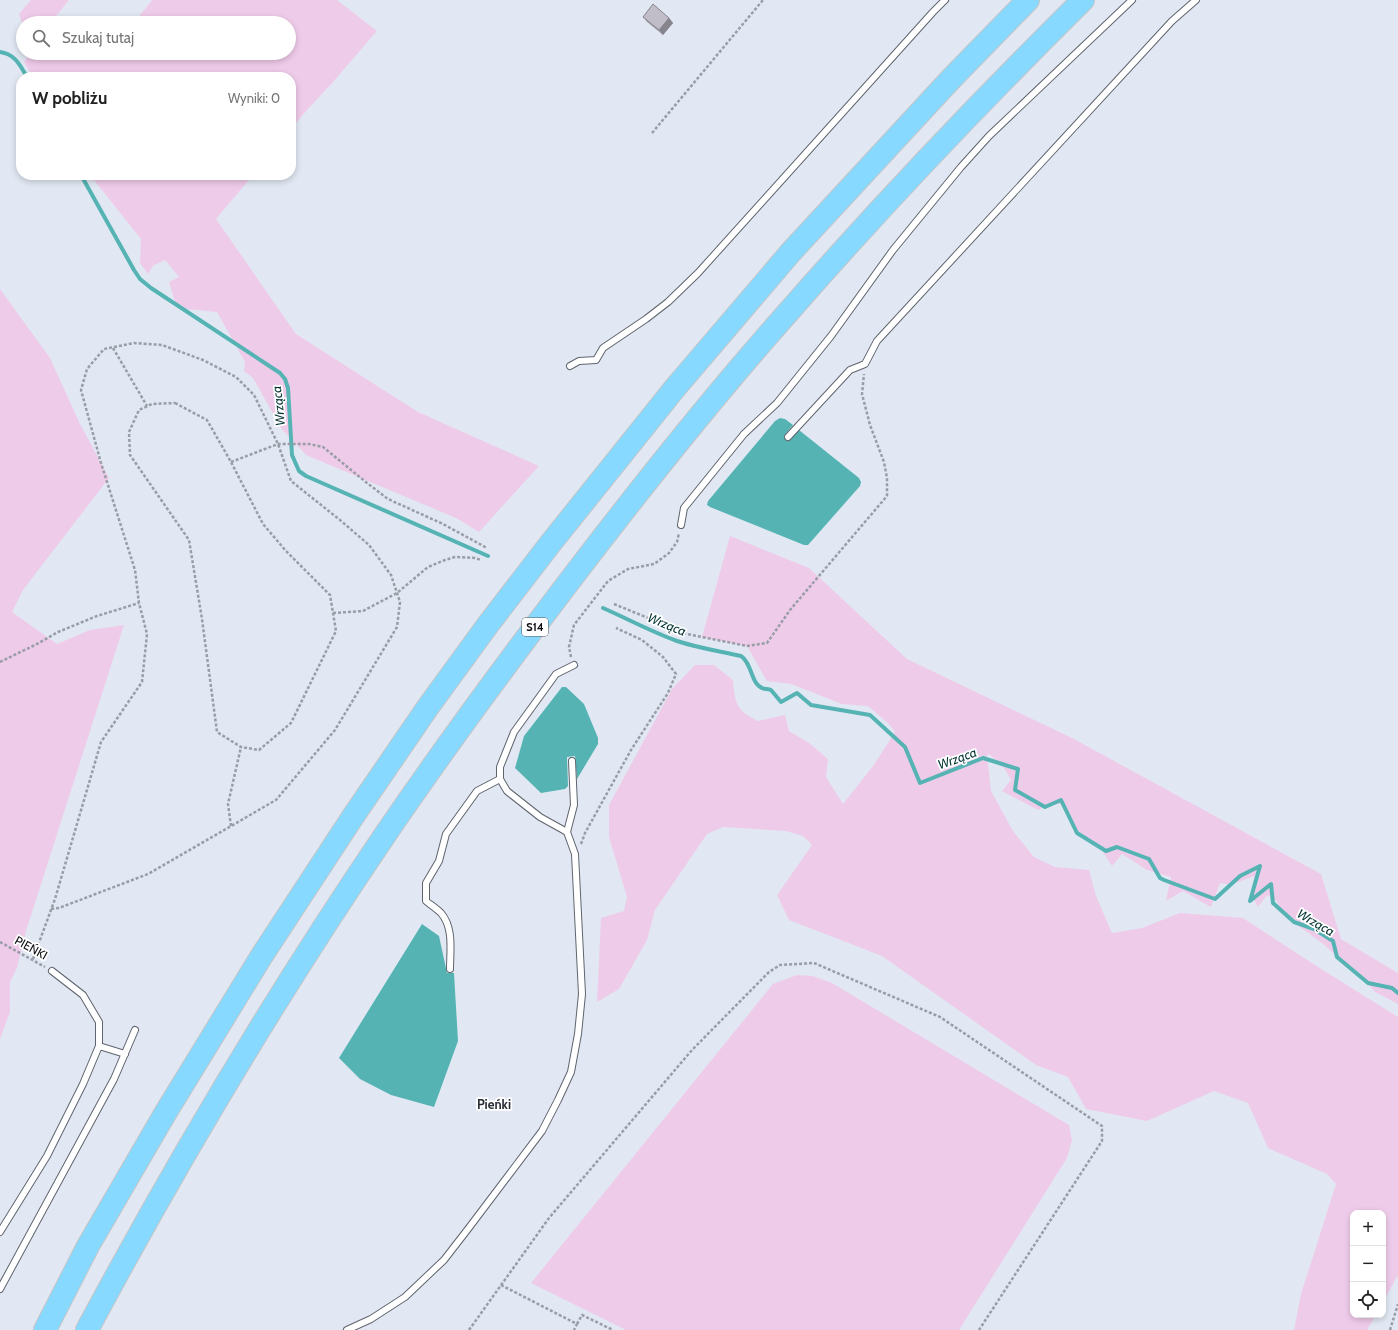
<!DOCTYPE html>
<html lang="pl">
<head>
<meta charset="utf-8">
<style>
	:root { --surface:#fff; --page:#f6f6f6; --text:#222; --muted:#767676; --line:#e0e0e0 }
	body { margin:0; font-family:Cabin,sans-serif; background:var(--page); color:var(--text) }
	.controls { position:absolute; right:12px; bottom:12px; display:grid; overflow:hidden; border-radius:8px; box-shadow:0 2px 6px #0003 }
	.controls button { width:36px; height:36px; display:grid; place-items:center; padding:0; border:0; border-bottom:1px solid var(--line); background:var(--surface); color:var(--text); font:20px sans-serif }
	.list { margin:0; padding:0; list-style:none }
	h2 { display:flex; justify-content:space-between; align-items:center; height:52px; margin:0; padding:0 16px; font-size:17px }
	h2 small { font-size:13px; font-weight:400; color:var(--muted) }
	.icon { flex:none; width:22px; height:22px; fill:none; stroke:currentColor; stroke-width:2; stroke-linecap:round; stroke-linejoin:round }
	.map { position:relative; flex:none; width:1398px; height:1330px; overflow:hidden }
	.search { position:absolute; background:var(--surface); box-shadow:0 2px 6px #0003; left:16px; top:16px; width:280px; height:44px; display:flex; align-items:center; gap:10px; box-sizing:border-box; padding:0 14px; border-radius:22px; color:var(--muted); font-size:15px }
	.panel { position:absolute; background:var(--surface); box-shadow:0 2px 6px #0003; left:16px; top:72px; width:280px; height:108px; border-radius:16px }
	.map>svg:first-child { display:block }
	.green { fill:#efcbea }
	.water { fill:#55b4b3 }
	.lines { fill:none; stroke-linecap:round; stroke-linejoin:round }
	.stream { stroke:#55b4b3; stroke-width:4 }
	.service-casing { stroke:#5f646d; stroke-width:8 }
	.motorway-casing { stroke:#c5c5c6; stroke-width:24 }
	.path { stroke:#989da6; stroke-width:2.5; stroke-dasharray:3 2; stroke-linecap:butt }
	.service { stroke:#fff; stroke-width:6 }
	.motorway { stroke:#87d9ff; stroke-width:22 }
	.wall { fill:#a5a3ad }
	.shaded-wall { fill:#86848d }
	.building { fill:#c0bdc9; stroke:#86848d }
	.labels { text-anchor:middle; stroke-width:3.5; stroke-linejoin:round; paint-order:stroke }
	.shield { fill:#fff; stroke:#565659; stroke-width:1 }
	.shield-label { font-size:11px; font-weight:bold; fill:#0d0e12 }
	.street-label { font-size:12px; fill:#0d0e12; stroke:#fff }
	.water-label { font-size:13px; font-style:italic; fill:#043434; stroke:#fff }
	.neighbourhood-label { font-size:13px; font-weight:bold; fill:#282c35; stroke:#fff }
</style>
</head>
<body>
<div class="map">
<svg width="1398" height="1330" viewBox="0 0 1398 1330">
	<rect width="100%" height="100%" fill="#e1e8f3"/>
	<g class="green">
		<path d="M31 0H69L56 16 65 23H23V26L19 14Z"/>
		<path d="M152 0H337L377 31 333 82 307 110 291 129V77H33L24 62 30 53H104L110 58 113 53H289V23H134Z"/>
		<path d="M90 175H253L216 219 296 334 418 412 539 466 479 532 456 518 306 455 281 428 253 378 244 371 245 362 217 312 177 308 169 282 179 277 165 260 153 266 148 274 140 263 141 239Z"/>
		<path d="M0 289 50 358 79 422 109 478 23 590 12 612 57 644 90 630 124 625 26 931 17 968 10 982V1012L0 1039Z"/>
		<path d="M730 536 809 568 907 659 1072 738 1321 874 1341 939 1398 973V1004L1375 992 1359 973 1341 960 1322 943 1286 917 1276 900 1267 895 1258 907 1253 897 1254 876 1231 885 1220 883 1211 907 1183 891 1166 901 1171 877 1147 870 1122 854 1112 866 1098 844 1073 828 1064 805 1052 803 1038 810 1002 791 1011 780 1004 768 989 754 987 755 991 791 1013 831 1034 857 1055 867 1089 870 1096 896 1112 933 1142 928 1180 913 1243 918 1315 965 1398 1017V1275L1383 1302V1213H1353V1315H1376L1367 1330H1294L1301 1294 1336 1184 1327 1174 1268 1148 1248 1103 1214 1091 1147 1121 1086 1109 1068 1077 1036 1065 882 956 789 920 777 895 812 845 803 836 786 831 723 827 707 834 655 910 647 940 619 989 597 1002 601 918 624 911 627 897 609 837V805L672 689 695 665H714L733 680C735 704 736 710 758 721L785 715 789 731 809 743 828 759 826 777 843 804 873 766 895 732 888 723 868 706 842 704 791 684 767 681 747 646 702 637Z"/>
		<path d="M797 975 813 976 832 983 1069 1125 1072 1140 1067 1158 959 1330H626L531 1283 773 984Z"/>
	</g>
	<g class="water">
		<path d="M780 418 785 419 793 425 784 436 788 440 799 430 859 478 861 482 860 486 808 545H804L710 507 707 505 708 501 775 421Z"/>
		<path d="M562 687H566L584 704 598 738V744L577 779 575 756 567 757 568 786 565 789 541 793 515 768 524 736Z"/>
		<path d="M422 924 439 936 447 973H454L458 1041 434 1107 391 1095 360 1079 339 1058Z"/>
	</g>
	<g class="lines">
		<g class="stream">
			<path d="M0 52C15 54 20 65 27 77"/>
			<path d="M81 175 134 270 140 279 151 288 280 373 285 379 288 388 292 455 299 471 306 476 488 556"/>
			<path d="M603 608C628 619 652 632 677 641 698 648 719 651 741 656 752 663 751 684 762 688 764 689 769 689 771 690L781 702 797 693 811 705 870 715 905 747 920 783 983 758 1018 769 1015 790 1045 807 1061 800 1077 833 1106 851 1117 847 1149 859 1160 878 1164 880 1215 899 1240 876 1260 866 1250 901 1271 884 1273 903 1294 922 1314 929 1333 941 1337 957 1368 983 1392 988 1398 993"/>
		</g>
		<defs>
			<g id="service">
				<path d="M570 366 579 361 596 360 603 348 646 319 668 302 698 273 933 12 945 0"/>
				<path d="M788 437 850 370 865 364 877 341 1172 21 1196 0"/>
				<path d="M681 525 684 508 744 434 777 403 831 336 893 250 961 167 989 136 1132 0"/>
				<path d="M567 832 540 817 507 791 500 779V767L514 732 556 674 574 665"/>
				<path d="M450 969C450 951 454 928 441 913 437 909 431 905 426 901V883L439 861 446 834 477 791 500 779"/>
				<path d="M99 1046 125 1054"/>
				<path d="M0 1232 47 1156 83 1084 99 1046V1022L83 995 52 971"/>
				<path d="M0 1289 114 1079 135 1030"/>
				<path d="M347 1330 371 1319 405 1297 444 1260 468 1229 542 1131 558 1100 571 1072 578 1034 582 994 575 854 567 832 574 805 572 761"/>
			</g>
			<g id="motorway">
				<path d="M45 1330 88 1246 166 1112 261 957 354 815 428 707 487 626 550 544 675 388 791 252 951 79 1028 0"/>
				<path d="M87 1330C178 1160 277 994 385 835 434 763 485 693 537 624 616 519 697 415 784 317 880 207 980 102 1083 0"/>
			</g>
		</defs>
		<use href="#service" class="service-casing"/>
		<use href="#motorway" class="motorway-casing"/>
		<g class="path">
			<path d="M652 133 763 0"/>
			<path d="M113 348 147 406"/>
			<path d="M175 403 207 420 231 462 263 524 286 551 330 595 336 631 291 723 259 750 241 747 217 732 202 619 189 540 130 455 129 432 139 410 152 404Z"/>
			<path d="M231 462 278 444H309L323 447 367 483 388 499 443 524 487 548"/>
			<path d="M614 604 687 634 747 646 767 643 790 610 887 496V478L884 462 870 425 862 394 864 374"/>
			<path d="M333 613 363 611 397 593 428 567 445 560 455 557 475 558 481 560"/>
			<path d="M571 657 569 647 574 625 608 581 628 569 654 564 669 553 677 542 679 533"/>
			<path d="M0 662 39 643 58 632 97 616 139 603"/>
			<path d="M231 826 228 804 241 747"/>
			<path d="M581 844 585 833 631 750 668 693 676 674 663 657 642 640 616 628"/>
			<path d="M0 942 45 967"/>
			<path d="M33 959 55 899 101 742 142 682 147 634 139 603 135 570 101 463 81 390 87 369 104 349 134 343 162 345 203 360 236 377 254 395 278 444 291 481 340 520 369 545 391 575 400 602 397 627 335 730 276 800 148 874 59 908 51 909"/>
			<path d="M501 1285 577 1324 574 1330"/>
			<path d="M577 1324 582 1315 613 1330"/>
			<path d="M469 1330 549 1218 692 1050 769 972 780 965 814 963 940 1017 1102 1126V1141L979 1330"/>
			<path d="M1390 1330 1398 1304"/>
		</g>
		<use href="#service" class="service"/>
		<use href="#motorway" class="motorway"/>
	</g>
	<path class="wall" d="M643 17 669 18 673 23 663 35 647 22Z"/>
	<path class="shaded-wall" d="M669 18 673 23 663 35 659 30Z"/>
	<path class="building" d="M653 4 669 18 659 30 643 17Z"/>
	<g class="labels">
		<rect class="shield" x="522" y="618" width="26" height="18" rx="3"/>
		<g class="shield-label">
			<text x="535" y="631">S14</text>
		</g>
		<g class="street-label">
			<text transform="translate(31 948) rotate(29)" y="4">PIEŃKI</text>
		</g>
		<g class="water-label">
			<text transform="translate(278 406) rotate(-96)" y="5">Wrząca</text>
			<text transform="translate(667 624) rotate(22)" y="5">Wrząca</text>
			<text transform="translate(957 758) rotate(-20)" y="5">Wrząca</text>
			<text transform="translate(1316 922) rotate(30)" y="5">Wrząca</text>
		</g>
		<g class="neighbourhood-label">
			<text x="494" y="1109">Pieńki</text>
		</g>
	</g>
</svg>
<div class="controls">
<button>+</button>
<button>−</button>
<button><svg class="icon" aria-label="locate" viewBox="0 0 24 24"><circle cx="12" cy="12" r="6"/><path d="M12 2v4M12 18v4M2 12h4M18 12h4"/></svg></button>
</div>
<div class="search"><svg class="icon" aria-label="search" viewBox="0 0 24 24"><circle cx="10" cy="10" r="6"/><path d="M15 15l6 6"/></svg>Szukaj tutaj</div>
<section class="panel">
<h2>W pobliżu<small>Wyniki: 0</small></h2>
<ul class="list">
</ul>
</section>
</div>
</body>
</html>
